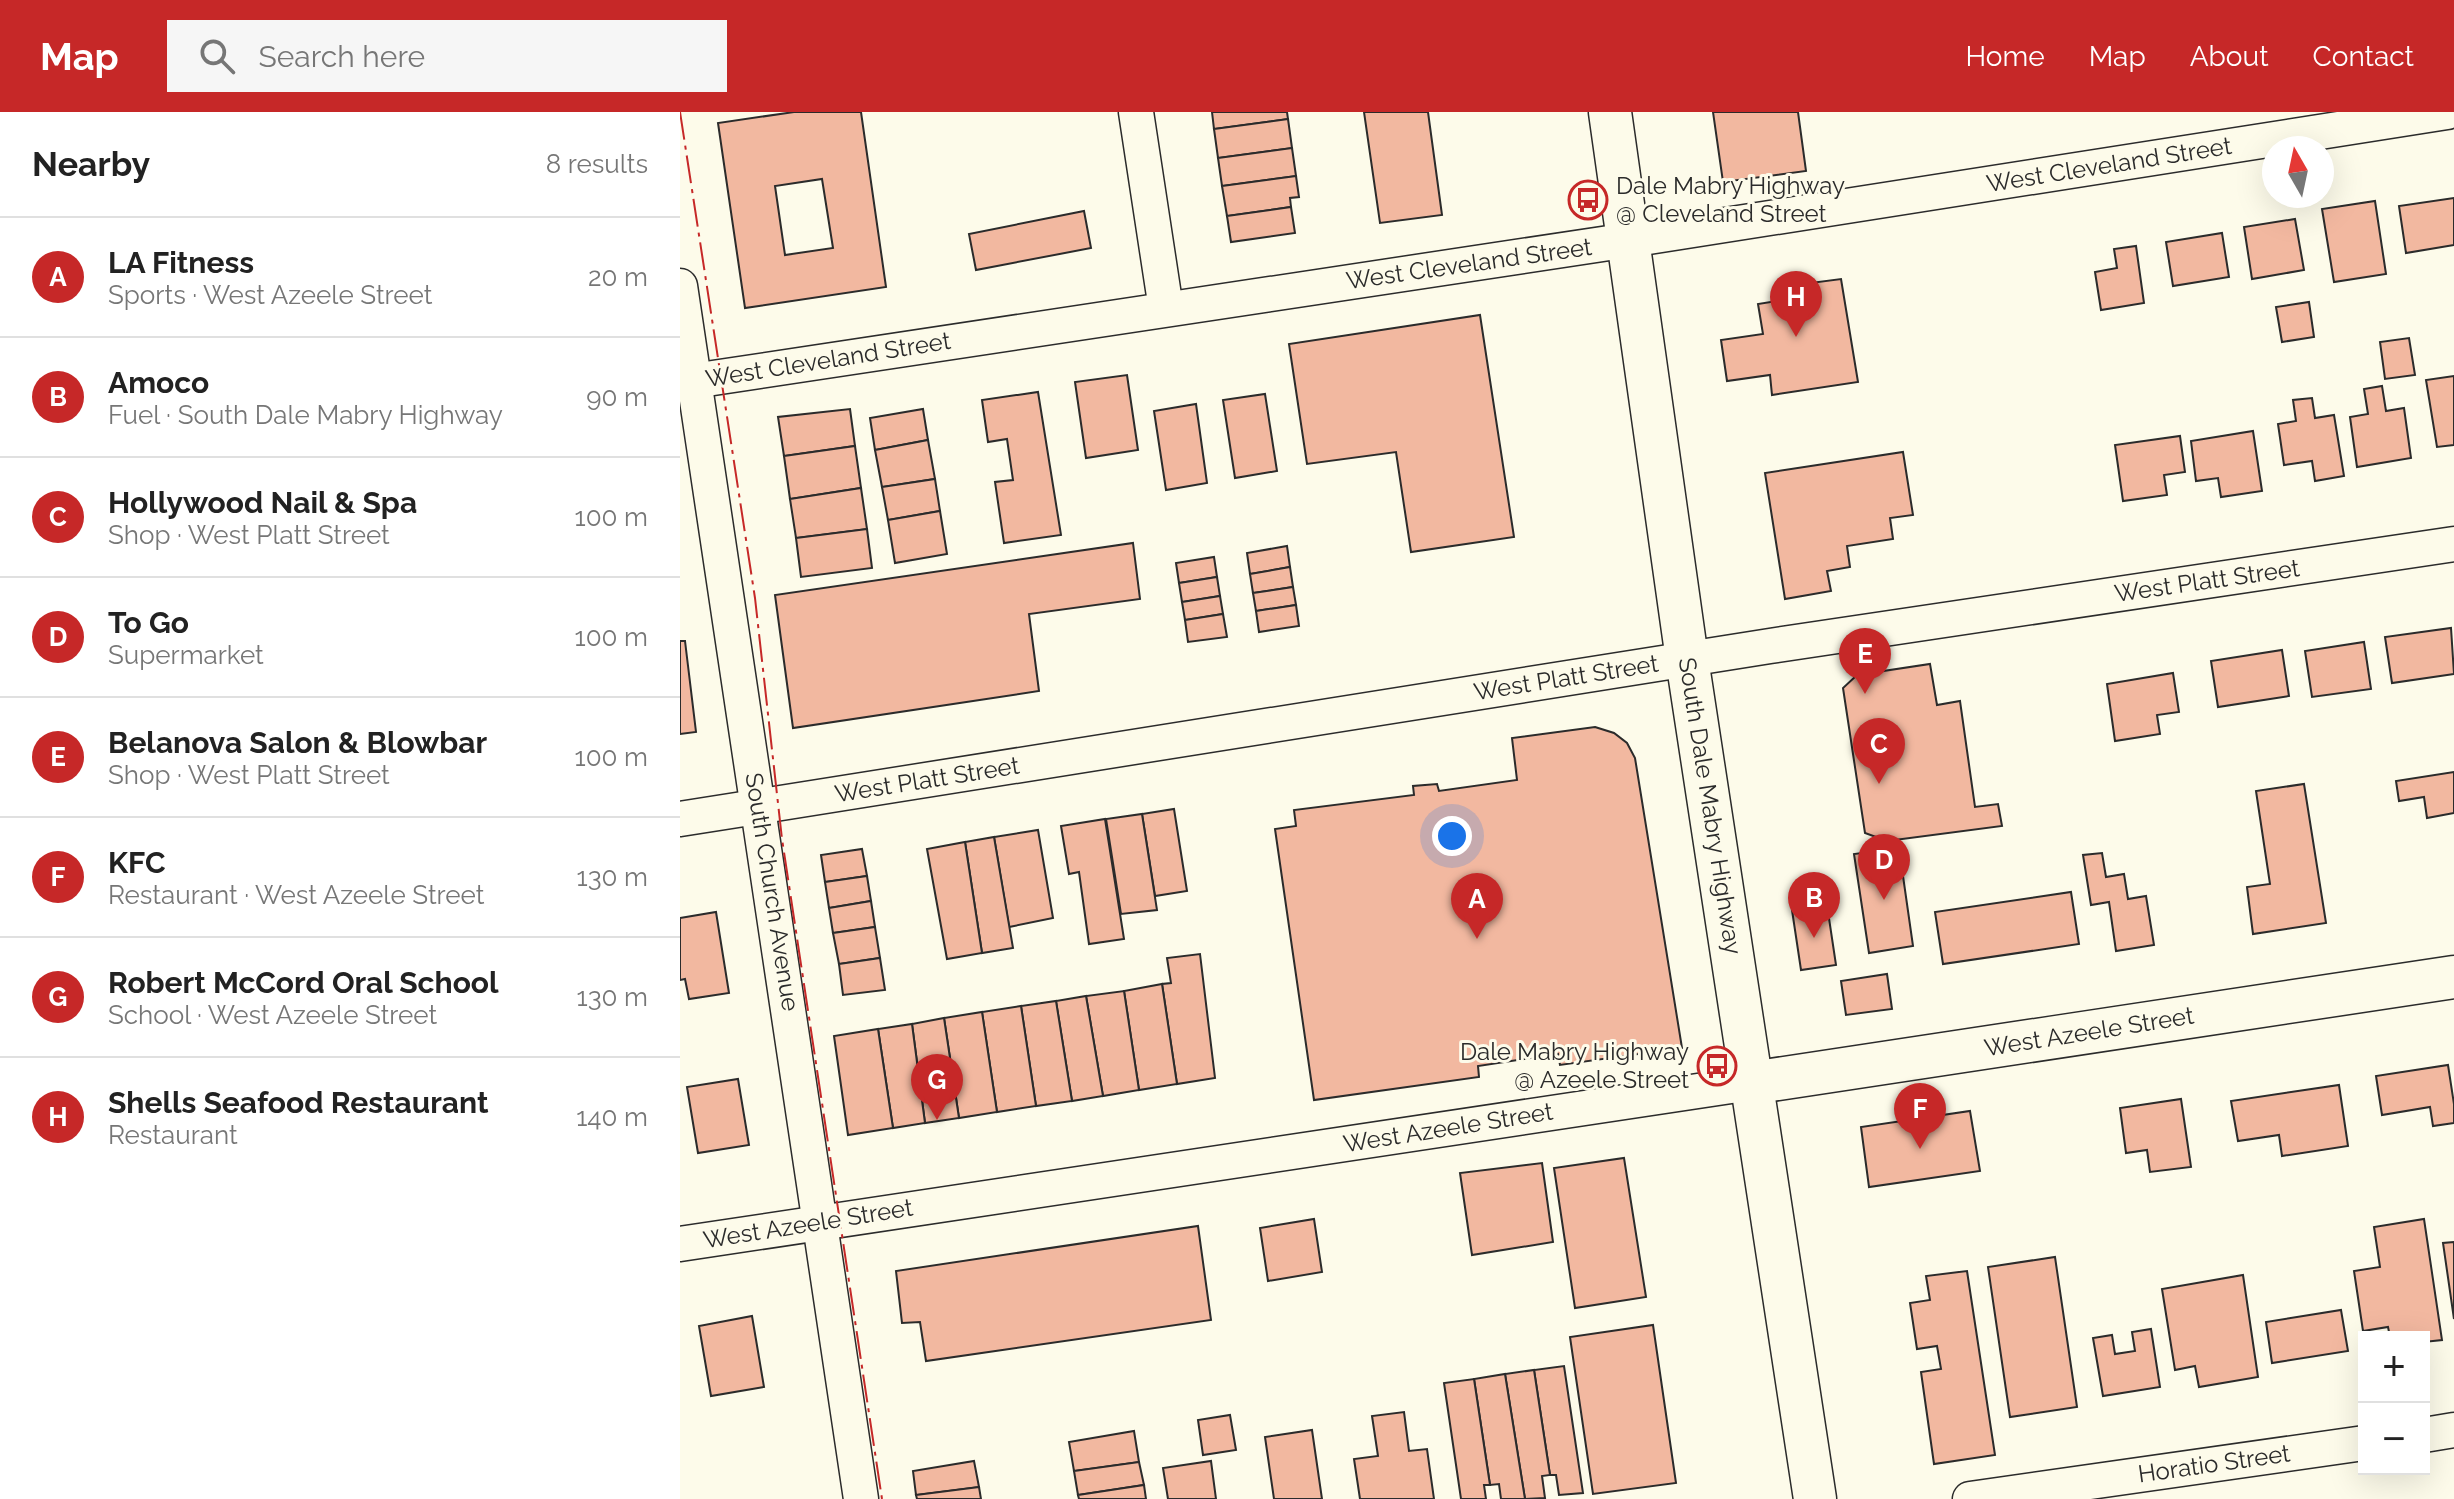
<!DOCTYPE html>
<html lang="en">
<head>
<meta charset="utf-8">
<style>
	:root { --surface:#fff; --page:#f6f6f6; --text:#222; --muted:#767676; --line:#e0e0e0; --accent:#c62828 }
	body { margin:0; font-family:Raleway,sans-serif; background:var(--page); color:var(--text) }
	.controls { position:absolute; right:24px; bottom:24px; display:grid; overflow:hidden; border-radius:0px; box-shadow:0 8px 32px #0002 }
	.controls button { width:72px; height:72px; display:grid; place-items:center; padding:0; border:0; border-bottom:2px solid var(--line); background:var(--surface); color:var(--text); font:40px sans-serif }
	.compass { position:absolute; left:1582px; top:24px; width:72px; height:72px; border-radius:50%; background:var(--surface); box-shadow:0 8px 32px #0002; rotate:351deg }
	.you { position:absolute; left:772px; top:724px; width:28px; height:28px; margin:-20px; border:6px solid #fff; border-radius:50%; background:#1a73e8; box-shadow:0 0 0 12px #1a73e833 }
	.badge { display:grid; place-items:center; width:52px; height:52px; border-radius:50%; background:var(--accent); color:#fff; font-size:26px; font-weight:700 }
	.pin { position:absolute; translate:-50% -66px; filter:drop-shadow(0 2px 4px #0008) }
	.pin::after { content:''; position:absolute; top:42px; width:28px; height:24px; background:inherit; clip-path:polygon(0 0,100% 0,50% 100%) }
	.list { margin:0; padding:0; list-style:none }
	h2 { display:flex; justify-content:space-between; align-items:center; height:104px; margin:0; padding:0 32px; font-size:34px }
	h2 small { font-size:26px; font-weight:400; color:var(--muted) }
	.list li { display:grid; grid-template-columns:52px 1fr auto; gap:24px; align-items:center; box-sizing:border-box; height:120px; padding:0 32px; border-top:2px solid var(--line) }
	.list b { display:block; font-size:30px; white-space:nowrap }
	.list p { margin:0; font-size:26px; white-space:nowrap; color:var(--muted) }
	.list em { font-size:26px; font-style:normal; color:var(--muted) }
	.icon { flex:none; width:44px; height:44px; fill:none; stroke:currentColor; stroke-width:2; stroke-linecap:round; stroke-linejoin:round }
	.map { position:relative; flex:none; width:1774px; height:1387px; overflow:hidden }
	header { display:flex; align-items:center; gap:48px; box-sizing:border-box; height:112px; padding:0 40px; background:var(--accent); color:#fff }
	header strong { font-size:38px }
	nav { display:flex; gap:44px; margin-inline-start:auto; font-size:28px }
	.search { width:560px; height:72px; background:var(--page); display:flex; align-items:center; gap:20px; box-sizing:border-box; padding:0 28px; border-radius:0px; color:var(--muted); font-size:30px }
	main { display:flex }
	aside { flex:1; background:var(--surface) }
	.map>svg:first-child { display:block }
	.building { fill:#f2b8a0; stroke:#2b2b2b; stroke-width:2; fill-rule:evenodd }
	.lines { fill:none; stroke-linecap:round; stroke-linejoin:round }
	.minor-casing { stroke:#2b2b2b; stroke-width:37 }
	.major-casing { stroke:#2b2b2b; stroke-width:45 }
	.minor { stroke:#fdfbea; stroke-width:34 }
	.major { stroke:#fdfbea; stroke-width:42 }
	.power { stroke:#c62828; stroke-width:2; stroke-dasharray:28 6 4 6; stroke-linecap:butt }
	.labels { text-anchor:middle; stroke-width:6; stroke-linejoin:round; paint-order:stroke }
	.street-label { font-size:24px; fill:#2b2b2b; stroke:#fdfbea }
	.poi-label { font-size:24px; fill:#2b2b2b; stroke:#fdfbea; text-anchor:start }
</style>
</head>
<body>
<header>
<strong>Map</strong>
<div class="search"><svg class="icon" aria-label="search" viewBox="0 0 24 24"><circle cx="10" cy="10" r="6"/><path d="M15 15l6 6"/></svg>Search here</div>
<nav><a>Home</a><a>Map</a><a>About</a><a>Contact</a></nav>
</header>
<main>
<aside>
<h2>Nearby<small>8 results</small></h2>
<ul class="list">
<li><span class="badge">A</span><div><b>LA Fitness</b><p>Sports · West Azeele Street</p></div><em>20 m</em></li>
<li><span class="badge">B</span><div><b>Amoco</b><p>Fuel · South Dale Mabry Highway</p></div><em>90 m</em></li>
<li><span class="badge">C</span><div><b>Hollywood Nail &amp; Spa</b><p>Shop · West Platt Street</p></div><em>100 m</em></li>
<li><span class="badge">D</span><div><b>To Go</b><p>Supermarket</p></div><em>100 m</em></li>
<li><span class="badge">E</span><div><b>Belanova Salon &amp; Blowbar</b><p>Shop · West Platt Street</p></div><em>100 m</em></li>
<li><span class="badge">F</span><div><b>KFC</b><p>Restaurant · West Azeele Street</p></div><em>130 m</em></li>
<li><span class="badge">G</span><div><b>Robert McCord Oral School</b><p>School · West Azeele Street</p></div><em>130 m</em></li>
<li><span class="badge">H</span><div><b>Shells Seafood Restaurant</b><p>Restaurant</p></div><em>140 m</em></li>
</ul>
</aside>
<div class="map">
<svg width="1774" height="1387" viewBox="0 0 1774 1387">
	<rect width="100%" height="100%" fill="#fdfbea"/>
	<g class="building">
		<path d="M181 0 206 175 65 196 38 11 114 0ZM142 67 153 136 105 143 95 74Z"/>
		<path d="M532 0H607L608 7 534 17Z"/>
		<path d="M684 0H748L762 103 700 111Z"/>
		<path d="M1033 0H1118L1126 59 1043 70Z"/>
		<path d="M608 7 612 36 538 46 534 17Z"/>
		<path d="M612 36 616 64 542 74 538 46Z"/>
		<path d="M616 64 619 85 610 86 611 95 547 104 542 74Z"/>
		<path d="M1774 86V133L1726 141 1719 94Z"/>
		<path d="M1695 89 1706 162 1654 170 1642 97Z"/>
		<path d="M611 95 615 121 551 130 547 104Z"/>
		<path d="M404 99 411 136 296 158 289 122Z"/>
		<path d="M1615 107 1624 158 1572 167 1564 115Z"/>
		<path d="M1542 121 1549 165 1493 174 1486 130Z"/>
		<path d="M1456 134 1464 191 1421 198 1415 160 1437 156 1434 137Z"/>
		<path d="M1161 167 1178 270 1092 283 1090 263 1047 269 1041 228 1083 222 1078 192 1109 187 1107 174Z"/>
		<path d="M1629 190 1634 225 1602 230 1596 195Z"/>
		<path d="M800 203 834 425 731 440 716 340 627 352 609 232Z"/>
		<path d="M1729 226 1735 263 1705 267 1700 230Z"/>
		<path d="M447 263 458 338 406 346 395 270Z"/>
		<path d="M1774 264V333L1757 335 1746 268Z"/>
		<path d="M1702 274 1706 299 1724 296 1731 346 1677 355 1670 305 1688 302 1684 277Z"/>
		<path d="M358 280 381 423 324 431 315 370 333 368 327 327 308 330 302 288Z"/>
		<path d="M585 282 597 359 555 366 543 288Z"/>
		<path d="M1632 286 1635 306 1654 303 1664 364 1635 369 1632 349 1604 353 1598 312 1616 309 1613 288Z"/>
		<path d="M516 292 527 371 486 378 474 299Z"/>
		<path d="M170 297 175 334 104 344 98 305Z"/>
		<path d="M243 297 248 328 195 338 190 306Z"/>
		<path d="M1573 319 1582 379 1541 385 1538 366 1516 369 1511 329Z"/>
		<path d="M1500 324 1505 360 1484 363 1487 383 1443 389 1435 333Z"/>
		<path d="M248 328 255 367 202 375 195 338Z"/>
		<path d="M175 334 181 376 110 387 104 344Z"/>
		<path d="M1223 340 1233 403 1210 406 1213 427 1167 434 1170 455 1147 459 1151 479 1105 487 1085 361Z"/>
		<path d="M255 367 260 399 208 408 202 375Z"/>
		<path d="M181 376 187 417 116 426 110 387Z"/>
		<path d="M260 399 267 442 215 451 208 408Z"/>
		<path d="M187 417 192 456 121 465 116 426Z"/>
		<path d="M453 431 460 487 349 502 359 579 113 616 95 483Z"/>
		<path d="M607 434 610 455 570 462 567 441Z"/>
		<path d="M534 445 537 465 499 471 496 451Z"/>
		<path d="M610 455 613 475 573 481 570 462Z"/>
		<path d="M537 465 540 484 502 490 499 471Z"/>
		<path d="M613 475 616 493 576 499 573 481Z"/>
		<path d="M540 484 543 502 505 508 502 490Z"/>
		<path d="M616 493 619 514 579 520 576 499Z"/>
		<path d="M543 502 547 525 508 530 505 508Z"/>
		<path d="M1771 516 1774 562 1712 571 1705 525Z"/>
		<path d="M0 529H5L16 620 0 622Z"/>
		<path d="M1684 530 1691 577 1632 585 1625 539Z"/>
		<path d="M1602 538 1609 584 1538 595 1531 549Z"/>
		<path d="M1250 552 1257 593 1280 589 1295 695 1318 692 1322 714 1207 729 1185 721 1163 576 1177 563Z"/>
		<path d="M1493 561 1499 600 1477 603 1480 622 1435 629 1427 572Z"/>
		<path d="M915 615 934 621 947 631 955 646 1002 936 880 953 878 942 798 954 799 965 634 988 595 717 616 714 614 698 734 683 733 674 757 672 759 679 837 668 832 626Z"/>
		<path d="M1774 660V701L1747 706 1744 685 1719 689 1716 669Z"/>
		<path d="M1624 672 1646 811 1573 822 1567 775 1590 772 1576 679Z"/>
		<path d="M494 697 507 779 475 784 462 702Z"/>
		<path d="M462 702 477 798 441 802 426 707Z"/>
		<path d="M425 707 444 827 409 832 399 760 389 762 381 714Z"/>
		<path d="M358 718 373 806 329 815 314 725Z"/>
		<path d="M314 725 333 836 302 841 285 730Z"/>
		<path d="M285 730 302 841 267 847 247 737Z"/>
		<path d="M1219 736 1233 834 1189 841 1174 742Z"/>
		<path d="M182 737 187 764 145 770 141 743Z"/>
		<path d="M1422 741 1426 765 1444 762 1448 787 1466 784 1474 833 1436 839 1429 790 1411 793 1403 743Z"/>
		<path d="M187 764 191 789 149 796 145 770Z"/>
		<path d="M1391 780 1399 832 1263 852 1255 800Z"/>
		<path d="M191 789 195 815 153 821 149 796Z"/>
		<path d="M1147 793 1156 853 1121 858 1112 798Z"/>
		<path d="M36 800 49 881 9 887 5 867 0 868V806Z"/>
		<path d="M195 815 200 846 159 852 153 821Z"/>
		<path d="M520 842 535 966 497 972 482 872 491 871 487 846Z"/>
		<path d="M200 846 205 878 163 883 159 852Z"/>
		<path d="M1207 862 1212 897 1166 903 1161 869Z"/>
		<path d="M482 872 497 972 459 978 444 879Z"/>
		<path d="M444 879 459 978 423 984 406 884Z"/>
		<path d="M406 884 423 984 392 989 376 889Z"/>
		<path d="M376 889 392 989 356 994 341 894Z"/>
		<path d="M341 894 356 994 317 1000 302 900Z"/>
		<path d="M302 900 317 1000 279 1006 264 906Z"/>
		<path d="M264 906 279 1006 245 1011 232 912Z"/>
		<path d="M232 912 245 1011 213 1016 198 917Z"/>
		<path d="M198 917 213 1016 168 1023 154 924Z"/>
		<path d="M1768 953 1774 992V1011L1753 1014 1750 995 1702 1003 1696 964Z"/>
		<path d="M58 967 69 1033 18 1041 7 975Z"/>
		<path d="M1659 973 1668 1034 1602 1044 1599 1023 1558 1029 1551 989Z"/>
		<path d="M1501 987 1511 1055 1470 1060 1467 1038 1446 1041 1440 996Z"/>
		<path d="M1290 999 1300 1059 1189 1075 1181 1015Z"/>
		<path d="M944 1046 966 1185 895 1196 874 1056Z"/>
		<path d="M862 1051 873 1130 792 1143 780 1061Z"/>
		<path d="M634 1107 642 1160 588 1169 580 1116Z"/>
		<path d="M1744 1107 1762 1228 1744 1230V1225H1710L1708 1215 1683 1219 1674 1159 1700 1155 1694 1115Z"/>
		<path d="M518 1114 531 1208 246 1249 240 1210 222 1211 216 1159Z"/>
		<path d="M1774 1130V1207L1763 1131Z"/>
		<path d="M1375 1145 1397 1295 1330 1305 1308 1155Z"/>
		<path d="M1287 1159 1315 1343 1254 1352 1241 1260 1261 1257 1257 1234 1237 1237 1230 1191 1250 1188 1246 1164Z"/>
		<path d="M1563 1163 1578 1265 1519 1275 1515 1254 1495 1258 1482 1177Z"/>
		<path d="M1661 1198 1668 1239 1592 1251 1586 1210Z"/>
		<path d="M72 1204 84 1275 31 1284 19 1214Z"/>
		<path d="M973 1213 996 1371 913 1382 890 1225Z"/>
		<path d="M1471 1217 1480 1275 1423 1284 1413 1226 1432 1223 1435 1242 1455 1239 1452 1220Z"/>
		<path d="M884 1254 903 1381 879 1383 876 1363H870L854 1258Z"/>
		<path d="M854 1258 870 1363 862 1364 865 1386 845 1387 825 1262Z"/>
		<path d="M825 1262 845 1387H821L819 1372 810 1373 794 1267Z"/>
		<path d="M794 1267 810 1373H804L806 1387H781L764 1271Z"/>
		<path d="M724 1300 729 1339 747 1337 754 1387H680L674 1347 698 1344 692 1304Z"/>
		<path d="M550 1303 556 1338 523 1343 518 1308Z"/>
		<path d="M632 1318 642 1387H594L585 1325Z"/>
		<path d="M454 1319 459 1350 394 1359 389 1330Z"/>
		<path d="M294 1349 299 1375 236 1383 233 1359Z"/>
		<path d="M531 1349 536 1387H488L483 1356Z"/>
		<path d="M459 1350 464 1373 398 1383 394 1359Z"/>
		<path d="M464 1373 466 1387H399L398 1383Z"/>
		<path d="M299 1375 301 1387H237L236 1383Z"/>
	</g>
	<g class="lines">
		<defs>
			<g id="minor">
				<path d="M456 0 486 197"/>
				<path d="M0 174 181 1387"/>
				<path d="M0 271 949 128 1767 0"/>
				<path d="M0 707 1090 534 1774 432"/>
				<path d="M0 1132 1071 971"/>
				<path d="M1744 1323 1774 1318"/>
				<path d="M1290 1387 1684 1331"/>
			</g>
			<g id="major">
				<path d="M930 0 1007 547 1135 1387"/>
				<path d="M1071 971 1774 865"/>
			</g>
		</defs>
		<use href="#minor" class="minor-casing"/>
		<use href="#major" class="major-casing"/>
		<use href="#minor" class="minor"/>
		<use href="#major" class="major"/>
		<path class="power" d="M0 0 75 486 102 727 202 1387"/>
	</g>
	<defs>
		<symbol id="bus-ring" viewBox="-11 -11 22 22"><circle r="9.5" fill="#fdfbea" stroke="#c62828" stroke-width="1.5"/><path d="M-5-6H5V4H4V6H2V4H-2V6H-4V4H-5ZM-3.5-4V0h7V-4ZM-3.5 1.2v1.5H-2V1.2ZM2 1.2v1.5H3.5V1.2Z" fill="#c62828"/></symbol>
	</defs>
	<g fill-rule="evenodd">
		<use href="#bus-ring" x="886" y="66" width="44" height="44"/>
		<use href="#bus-ring" x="1015" y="932" width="44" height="44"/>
	</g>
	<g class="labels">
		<g class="street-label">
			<text transform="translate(1429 53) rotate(-9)" y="8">West Cleveland Street</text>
			<text transform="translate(789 152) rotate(-8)" y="8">West Cleveland Street</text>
			<text transform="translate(148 248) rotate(-9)" y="8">West Cleveland Street</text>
			<text transform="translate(1527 469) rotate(-8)" y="8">West Platt Street</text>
			<text transform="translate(886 566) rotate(-9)" y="8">West Platt Street</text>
			<text transform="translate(247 668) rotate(-9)" y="8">West Platt Street</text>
			<text transform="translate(1030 694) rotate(81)" y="8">South Dale Mabry Highway</text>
			<text transform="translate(92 780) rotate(81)" y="8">South Church Avenue</text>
			<text transform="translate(1409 920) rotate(-9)" y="8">West Azeele Street</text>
			<text transform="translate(768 1016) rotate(-9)" y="8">West Azeele Street</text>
			<text transform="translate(128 1112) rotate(-9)" y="8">West Azeele Street</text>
			<text transform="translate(1534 1352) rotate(-8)" y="8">Horatio Street</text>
		</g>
		<g class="poi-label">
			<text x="936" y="82">Dale Mabry Highway<tspan x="936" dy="28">@ Cleveland Street</tspan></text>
			<text x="1009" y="948" text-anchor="end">Dale Mabry Highway<tspan x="1009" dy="28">@ Azeele Street</tspan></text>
		</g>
	</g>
</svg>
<div class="controls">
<button>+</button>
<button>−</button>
</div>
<svg class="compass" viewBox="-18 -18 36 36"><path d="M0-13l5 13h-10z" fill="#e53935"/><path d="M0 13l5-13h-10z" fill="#767676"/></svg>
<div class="you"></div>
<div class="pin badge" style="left:797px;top:827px">A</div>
<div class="pin badge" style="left:1134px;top:826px">B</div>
<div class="pin badge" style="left:1199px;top:672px">C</div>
<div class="pin badge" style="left:1204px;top:788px">D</div>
<div class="pin badge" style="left:1185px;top:582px">E</div>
<div class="pin badge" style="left:1240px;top:1037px">F</div>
<div class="pin badge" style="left:257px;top:1008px">G</div>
<div class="pin badge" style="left:1116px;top:225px">H</div>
</div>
</main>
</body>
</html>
